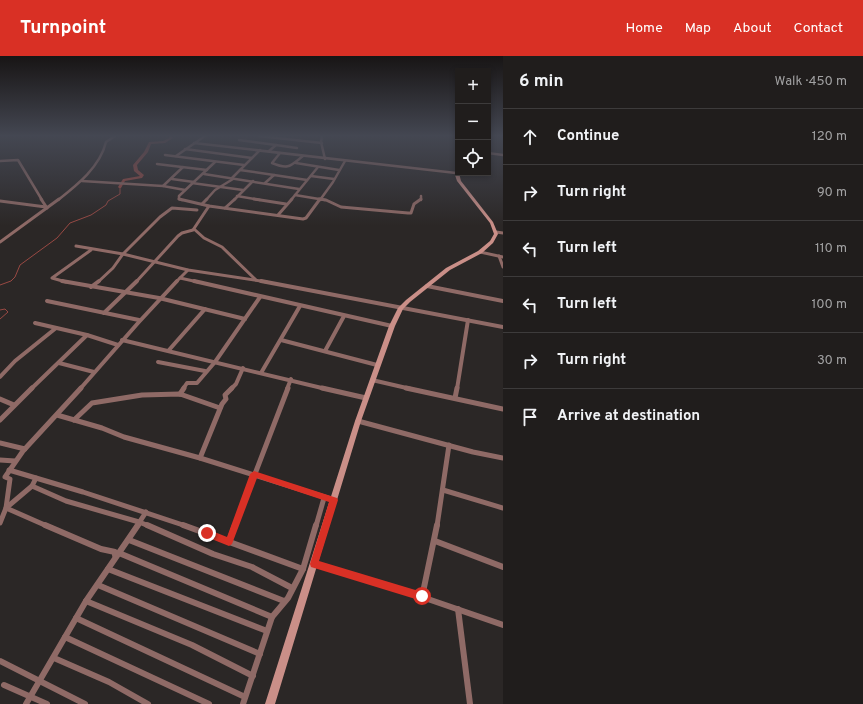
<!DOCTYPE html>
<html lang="en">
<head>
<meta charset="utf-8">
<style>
	:root { --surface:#201d1c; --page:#2d2a29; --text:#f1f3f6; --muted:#a2a2a3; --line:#3d3b3b; --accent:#d93025 }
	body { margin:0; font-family:Overpass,sans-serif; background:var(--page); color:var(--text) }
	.controls { position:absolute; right:12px; top:12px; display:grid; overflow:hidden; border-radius:0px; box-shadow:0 2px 6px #0003 }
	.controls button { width:36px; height:36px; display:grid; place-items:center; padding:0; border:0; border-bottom:1px solid var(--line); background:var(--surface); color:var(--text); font:20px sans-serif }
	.stop { position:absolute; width:12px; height:12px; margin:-9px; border:3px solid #d93025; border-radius:50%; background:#fff }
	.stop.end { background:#d93025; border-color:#fff; box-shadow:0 1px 4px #0008 }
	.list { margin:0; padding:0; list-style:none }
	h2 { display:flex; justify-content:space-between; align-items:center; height:52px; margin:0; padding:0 16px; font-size:17px }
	h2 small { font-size:13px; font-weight:400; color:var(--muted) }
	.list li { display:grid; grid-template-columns:26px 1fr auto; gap:12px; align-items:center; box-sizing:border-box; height:56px; padding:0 16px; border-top:1px solid var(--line) }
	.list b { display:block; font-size:15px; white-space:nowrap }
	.list em { font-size:13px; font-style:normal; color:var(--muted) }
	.icon { flex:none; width:22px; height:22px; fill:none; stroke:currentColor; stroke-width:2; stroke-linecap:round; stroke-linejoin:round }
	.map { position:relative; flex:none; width:503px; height:648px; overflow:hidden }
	header { display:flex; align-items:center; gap:24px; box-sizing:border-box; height:56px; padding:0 20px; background:var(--accent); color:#fff }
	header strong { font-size:19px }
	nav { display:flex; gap:22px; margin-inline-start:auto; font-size:14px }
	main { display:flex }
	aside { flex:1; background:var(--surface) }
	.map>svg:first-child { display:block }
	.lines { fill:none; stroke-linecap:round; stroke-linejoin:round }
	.stream { stroke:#994943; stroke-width:1 }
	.river { fill:#994943; fill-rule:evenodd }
	.minor-far4 { stroke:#8f6a66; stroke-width:2.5 }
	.minor-far3 { stroke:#8f6a66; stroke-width:3 }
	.minor-far2 { stroke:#8f6a66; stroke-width:4 }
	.minor-far1 { stroke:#8f6a66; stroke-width:5 }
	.minor { stroke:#8f6a66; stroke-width:6 }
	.secondary { fill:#ca8f88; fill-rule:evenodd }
	.route { fill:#d93025 }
</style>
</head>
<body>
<header>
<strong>Turnpoint</strong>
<nav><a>Home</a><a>Map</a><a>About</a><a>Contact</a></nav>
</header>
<main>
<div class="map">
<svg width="503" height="648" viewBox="0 0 503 648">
	<rect width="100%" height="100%" fill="#2b2726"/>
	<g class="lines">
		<g class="stream">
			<path d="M0 229 11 225 15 221 20 209 57 182 70 167 91 159 106 149 108 145 120 138V131"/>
			<path d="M0 254 5 253 8 256 0 263"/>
		</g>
		<path class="river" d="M169 80H171L173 82 165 87 151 88 148 96 137 109 138 114 144 119 142 122 125 125 121 132H119L118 131 123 123 140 120 134 115 133 109 144 96 149 86 163 85 169 82Z"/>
		<g class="minor-far4">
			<path d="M259 80 322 87"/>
			<path d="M322 80 321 86 325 103"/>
			<path d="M456 80H458"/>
			<path d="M239 84 276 89 269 95"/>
			<path d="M194 87 456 117"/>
			<path d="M276 89 297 92"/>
			<path d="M185 93 252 102"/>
			<path d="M280 97 272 107C289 114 290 110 303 100"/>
			<path d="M488 97 503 99"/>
			<path d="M165 99 244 109"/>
			<path d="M176 100 205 80"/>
			<path d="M0 105 18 104 42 144"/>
			<path d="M296 107 339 114"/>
			<path d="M157 108 207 114"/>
			<path d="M240 114 274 119"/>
			<path d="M204 118 299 133"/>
			<path d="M311 120 334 123"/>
			<path d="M172 123 194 126"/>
			<path d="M82 125 163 130 185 134"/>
			<path d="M192 127 243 134"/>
			<path d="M265 127 274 119 307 124"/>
			<path d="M163 130 183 111"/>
			<path d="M295 139 325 144"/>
			<path d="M237 140 260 144"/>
			<path d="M421 140V144"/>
			<path d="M58 144C77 129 100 111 106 86L115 80"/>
			<path d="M182 144 179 143V140L215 106"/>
			<path d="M206 144 215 134 233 123 232 122 260 94"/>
			<path d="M234 144 253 125"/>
			<path d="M291 144 318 111"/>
			<path d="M320 144 333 126 345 105"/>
		</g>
		<g class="minor-far3">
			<path d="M41 143 47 152"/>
			<path d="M179 143 209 150 303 163 306 162 320 143"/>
			<path d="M254 143 286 148"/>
			<path d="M319 143 326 144 341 151 408 157H411L414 148 421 143"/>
			<path d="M0 145 46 151"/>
			<path d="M202 148 207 143"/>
			<path d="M225 152 235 143"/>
			<path d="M278 159 292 143"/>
			<path d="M194 173 204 182 222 191 256 224"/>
			<path d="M496 176 503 177"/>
			<path d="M0 186 59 143"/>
			<path d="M76 190 123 198 188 214 267 226"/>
			<path d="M480 196 503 201"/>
			<path d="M499 200 503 211"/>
			<path d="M180 222 198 226"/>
			<path d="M66 226 52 222 91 194"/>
			<path d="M98 226 113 212 123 198 160 161 172 152 197 154"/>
			<path d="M136 226 178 180 182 177 193 174 209 150"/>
			<path d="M176 226 188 214"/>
		</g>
		<g class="minor-far2">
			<path d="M62 225 159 242 245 263"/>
			<path d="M194 225 392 270"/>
			<path d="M261 225 503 271"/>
			<path d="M427 230 503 245"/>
			<path d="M91 231 99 225"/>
			<path d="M47 245 139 264"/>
			<path d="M104 257 137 225"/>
			<path d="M35 267 87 279 118 289"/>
			<path d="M122 284 326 333"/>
			<path d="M281 284 377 309"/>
			<path d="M169 294 205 253"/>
			<path d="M325 295 344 260"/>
			<path d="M158 306 205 315"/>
			<path d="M59 307 94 316"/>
			<path d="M261 317 300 250"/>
			<path d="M0 321 15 305 56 272"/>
			<path d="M372 324 411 333"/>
			<path d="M31 333 87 279"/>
			<path d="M80 333 138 267 177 225"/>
			<path d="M183 333 187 327H197L215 306 260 241"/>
			<path d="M231 333 236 328 243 312"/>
			<path d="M287 333 291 323"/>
			<path d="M457 333 468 264"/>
		</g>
		<g class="minor-far1">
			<path d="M322 332 366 342"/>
			<path d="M406 332 503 353"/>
			<path d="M180 338 184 332"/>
			<path d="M455 342 457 332"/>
			<path d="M0 343 14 349"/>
			<path d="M57 359 102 372 124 381 200 402 334 444"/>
			<path d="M0 364 32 332"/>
			<path d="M74 364 92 347 142 339 180 338 220 352"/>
			<path d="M358 365 473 396 503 402"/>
			<path d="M0 387 25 393"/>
			<path d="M200 402 222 348 226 343 225 339 232 332"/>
			<path d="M0 404 15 405"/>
			<path d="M9 414 83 436 186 470"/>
			<path d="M32 430 66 445 139 466 149 470"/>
			<path d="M443 434 503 452"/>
			<path d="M0 467 6 452 32 430 36 422"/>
			<path d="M47 470 6 452 10 423 5 421 23 395 81 332"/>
			<path d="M137 470 146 456"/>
			<path d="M235 470 288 332"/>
			<path d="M316 470 324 442"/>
			<path d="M437 470 449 389"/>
		</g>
		<g class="minor">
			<path d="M45 469 101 493 115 496V499L119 497 272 561"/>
			<path d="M147 469 213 498 252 511 292 532"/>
			<path d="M183 469 303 513"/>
			<path d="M129 484 284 545"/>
			<path d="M435 485 503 511"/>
			<path d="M229 486 235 469"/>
			<path d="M314 508 422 541 503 569"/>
			<path d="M108 513 267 575"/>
			<path d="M98 529 260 598"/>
			<path d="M422 541 437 469"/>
			<path d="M86 545 192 589 253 620"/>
			<path d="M458 553 470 648"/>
			<path d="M76 562 245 641"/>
			<path d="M65 581 209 648"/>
			<path d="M54 602 109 626 148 648"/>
			<path d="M0 605 85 648"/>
			<path d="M4 629 47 648"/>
			<path d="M26 648 86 545 138 469"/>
			<path d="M243 648 272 561 288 542 303 513 316 469"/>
		</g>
		<path class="secondary" d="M458 108V117H459L461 125 493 166 498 178 493 187 482 197 450 214 410 246 403 253 395 270 361 365 275 648H265L355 365 389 270 398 252 406 244 446 212 478 195 490 185 494 178 490 167 457 125 455 119 456 109Z"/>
	</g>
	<linearGradient id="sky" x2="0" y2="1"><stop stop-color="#181515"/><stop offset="0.47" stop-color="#444752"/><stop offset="1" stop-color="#444752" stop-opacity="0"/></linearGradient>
	<rect width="503" height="170" fill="url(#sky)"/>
	<path class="route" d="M254 415 337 442 338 444 319 505 422 536 425 537 427 540 425 544 422 545 311 511 310 508 329 446 257 422 232 488 229 490 204 480 203 477 204 474 207 473 227 481 250 418Z"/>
</svg>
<div class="controls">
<button>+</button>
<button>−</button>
<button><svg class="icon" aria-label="locate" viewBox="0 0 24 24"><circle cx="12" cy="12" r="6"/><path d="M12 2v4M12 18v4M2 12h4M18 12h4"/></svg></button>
</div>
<div class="stop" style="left:422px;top:540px"></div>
<div class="stop end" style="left:207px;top:477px"></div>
</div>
<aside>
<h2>6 min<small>Walk · 450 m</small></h2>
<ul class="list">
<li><svg class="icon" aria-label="ahead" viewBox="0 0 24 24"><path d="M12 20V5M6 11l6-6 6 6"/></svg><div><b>Continue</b></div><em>120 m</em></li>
<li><svg class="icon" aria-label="right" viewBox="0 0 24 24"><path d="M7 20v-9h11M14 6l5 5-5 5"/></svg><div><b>Turn right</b></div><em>90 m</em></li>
<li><svg class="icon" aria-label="left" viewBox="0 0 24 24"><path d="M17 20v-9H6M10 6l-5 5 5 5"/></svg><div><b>Turn left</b></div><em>110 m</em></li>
<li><svg class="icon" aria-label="left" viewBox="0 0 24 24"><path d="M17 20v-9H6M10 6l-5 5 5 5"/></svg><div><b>Turn left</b></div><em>100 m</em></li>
<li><svg class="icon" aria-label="right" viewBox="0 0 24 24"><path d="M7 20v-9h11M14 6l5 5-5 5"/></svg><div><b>Turn right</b></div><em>30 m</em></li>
<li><svg class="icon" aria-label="arrive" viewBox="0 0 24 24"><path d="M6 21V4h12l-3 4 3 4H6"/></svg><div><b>Arrive at destination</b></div></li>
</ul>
</aside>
</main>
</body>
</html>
